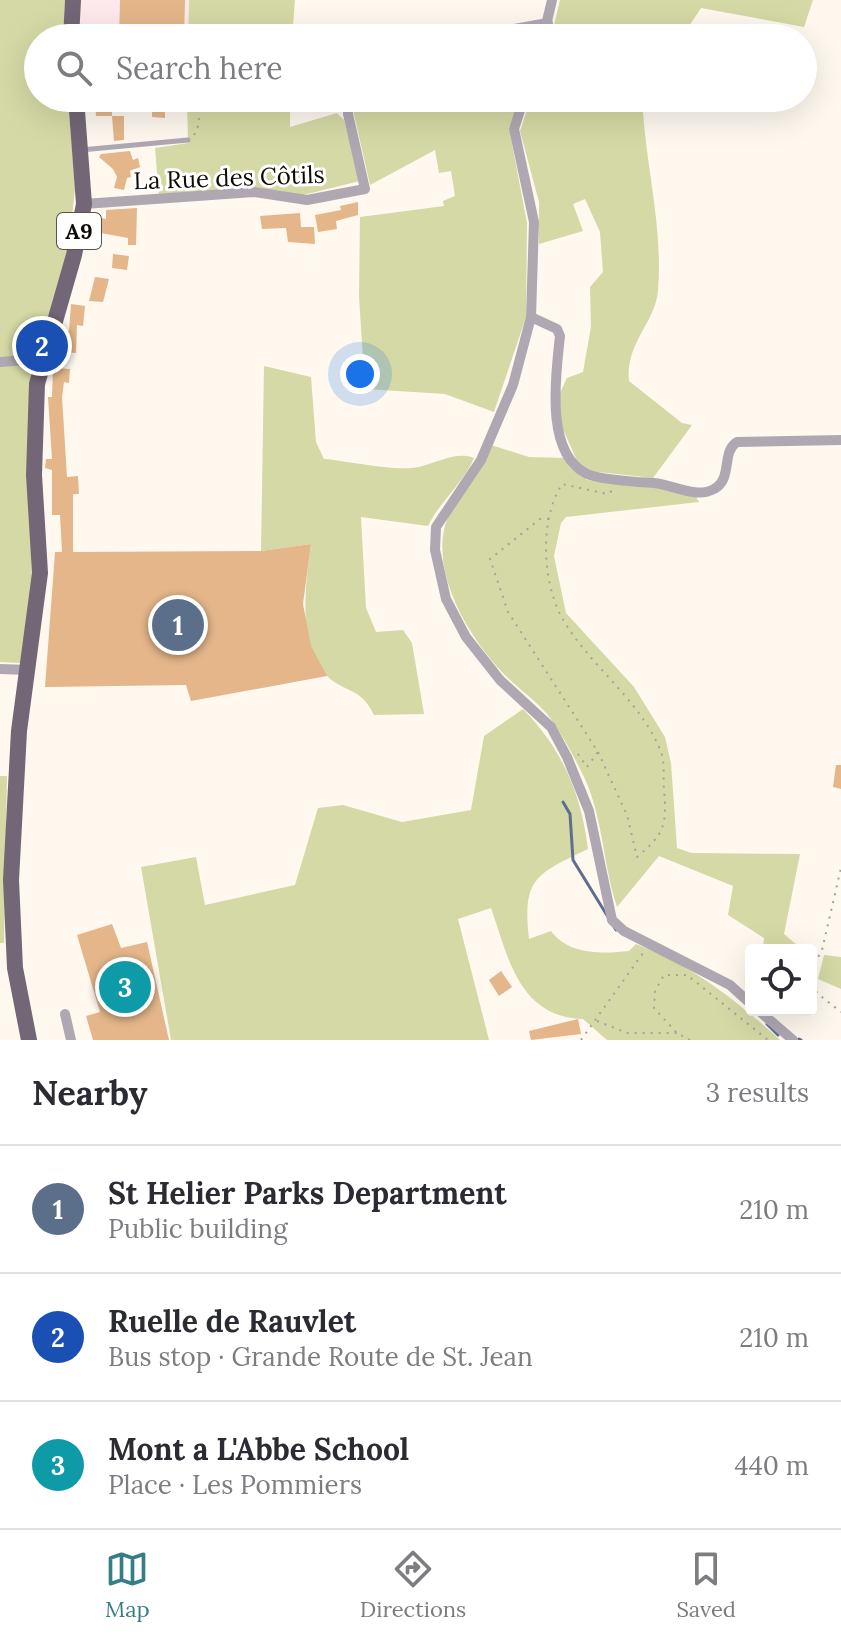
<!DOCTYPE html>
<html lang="en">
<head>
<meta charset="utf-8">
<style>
	:root { --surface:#fff; --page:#f2f2f3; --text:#2b2b33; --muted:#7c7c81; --line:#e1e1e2; --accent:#367e86 }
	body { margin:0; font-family:Lora,serif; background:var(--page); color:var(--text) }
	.controls { position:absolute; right:24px; bottom:24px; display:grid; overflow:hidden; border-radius:8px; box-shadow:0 8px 32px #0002 }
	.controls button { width:72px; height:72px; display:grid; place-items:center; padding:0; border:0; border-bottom:2px solid var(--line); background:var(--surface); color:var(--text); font:40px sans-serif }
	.you { position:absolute; left:360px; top:374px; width:28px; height:28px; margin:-20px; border:6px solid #fff; border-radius:50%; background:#1a73e8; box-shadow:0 0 0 12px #1a73e833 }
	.badge { display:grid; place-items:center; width:52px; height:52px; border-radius:50%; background:var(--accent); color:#fff; font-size:26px; font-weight:700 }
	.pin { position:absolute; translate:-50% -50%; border:4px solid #fff; box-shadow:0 2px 8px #0006 }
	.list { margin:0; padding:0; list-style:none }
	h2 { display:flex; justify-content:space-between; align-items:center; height:104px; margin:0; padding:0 32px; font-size:34px }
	h2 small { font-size:26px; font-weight:400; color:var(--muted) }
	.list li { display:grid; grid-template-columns:52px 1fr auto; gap:24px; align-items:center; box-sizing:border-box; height:128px; padding:0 32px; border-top:2px solid var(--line) }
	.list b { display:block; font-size:30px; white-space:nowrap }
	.list p { margin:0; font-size:26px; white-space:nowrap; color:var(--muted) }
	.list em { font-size:26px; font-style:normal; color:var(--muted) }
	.icon { flex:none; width:44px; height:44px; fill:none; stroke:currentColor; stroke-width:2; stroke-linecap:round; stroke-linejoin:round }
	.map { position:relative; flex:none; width:841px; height:1040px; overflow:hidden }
	.search { position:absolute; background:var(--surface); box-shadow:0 8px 32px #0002; left:24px; right:24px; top:24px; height:88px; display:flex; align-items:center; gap:20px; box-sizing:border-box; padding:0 28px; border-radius:44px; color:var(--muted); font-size:30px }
	.sheet { height:488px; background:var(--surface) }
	nav { display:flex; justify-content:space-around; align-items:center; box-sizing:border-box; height:112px; border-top:2px solid var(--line); background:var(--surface); font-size:22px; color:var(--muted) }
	nav a { display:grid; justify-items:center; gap:4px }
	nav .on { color:var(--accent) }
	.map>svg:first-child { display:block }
	.commercial { fill:#fee9ec }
	.green { fill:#d5d9a5 }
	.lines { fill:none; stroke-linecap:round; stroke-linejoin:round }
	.stream { stroke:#5e6e8f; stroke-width:3 }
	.building { fill:#e4b68a }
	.path { stroke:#a7a29a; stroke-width:2; stroke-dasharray:2 6; stroke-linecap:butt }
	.service { stroke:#afa8b2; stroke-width:5 }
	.minor { stroke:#afa8b2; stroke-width:10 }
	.primary { stroke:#736676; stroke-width:16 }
	.labels { text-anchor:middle; stroke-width:6; stroke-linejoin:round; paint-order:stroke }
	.shield { fill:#fff; stroke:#57544f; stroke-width:2 }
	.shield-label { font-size:22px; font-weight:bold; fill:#0f0b04 }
	.street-label { font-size:24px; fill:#0f0b04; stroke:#fff }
</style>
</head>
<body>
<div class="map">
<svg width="841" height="1040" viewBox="0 0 841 1040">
	<rect width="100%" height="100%" fill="#fef8ef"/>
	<path class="commercial" d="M79 0H189L188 38H79Z"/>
	<g class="green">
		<path d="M0 0H65L63 38H38V98H68L75 189 69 245 34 368 29 497 32 581 22 663 0 662Z"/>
		<path d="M189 0H295L292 38H188Z"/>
		<path d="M560 0H813L804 27 701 8 681 38H551Z"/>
		<path d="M187 98H290V127L337 113 344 120 360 181 299 196 248 187 159 196 155 148 188 143Z"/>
		<path d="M378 98H519L509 128 527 223 526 317 494 412 445 394 365 389 359 297 360 217 444 206 443 201 455 196 451 171 439 173 435 150 370 185 353 110Z"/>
		<path d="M531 98H649L643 112C647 171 663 230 658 290 656 322 625 343 629 381L682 423 692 425 653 478 589 471 578 463 558 418 560 393 567 378 583 372 591 327 590 287 603 272 600 232 585 199 573 204 583 231 539 244V202L520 131Z"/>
		<path d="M264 366 311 377 316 442 324 459C350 461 394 472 419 467 437 463 456 451 474 458 463 484 440 501 428 526L361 517 366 608 376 632 403 630 412 643 424 714 374 715C361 687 345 693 327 676 296 647 306 582 311 544L261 551Z"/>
		<path d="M491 445 529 457 566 458 570 468 587 480 660 488 696 497 699 502 566 517 561 523 554 556 566 613 634 687 665 737 671 763 677 848 692 853 800 854 784 934 803 950 763 949 764 938 728 915 733 886 659 856 617 907C603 865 603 817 584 777 573 755 562 733 547 714 534 699 516 687 502 672 470 638 434 579 444 530 449 502 482 476 491 445Z"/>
		<path d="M523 709C562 749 581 793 588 849 536 874 522 878 529 939L551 931C568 955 603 954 629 951L636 944C696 968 732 997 780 1040H607L583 1019C518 1017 508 956 491 908L458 919 489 1040H171L141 867 196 857 205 905 295 885 318 808 343 805 402 822 471 810 484 736Z"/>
		<path d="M0 776H7L4 943H0Z"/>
		<path d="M824 955 841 957V989L818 979Z"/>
	</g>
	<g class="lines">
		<g class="stream">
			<path d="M563 802 570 814 573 860 616 930"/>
			<path d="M767 1024 778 1035"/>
			<path d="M799 1039 801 1040"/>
		</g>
	</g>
	<g class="building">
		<path d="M120 0H185L184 38H119Z"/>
		<path d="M95 98H112V116H96Z"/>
		<path d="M152 101 165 102V118L152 117Z"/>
		<path d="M112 116H124V140L114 141Z"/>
		<path d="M130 151 133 160 138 158 140 167 130 171 131 177 127 178 124 190 114 188 117 177 113 169 99 157 101 154Z"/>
		<path d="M358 202V215L336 221 337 229 318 232 315 215 341 210 340 206Z"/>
		<path d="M137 208 136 245H128V238L90 231 93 216 106 219V210Z"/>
		<path d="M300 213 301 227H314L315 244 288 242 286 228 262 229 260 216Z"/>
		<path d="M113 254 129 256 127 270 112 268Z"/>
		<path d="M95 277 109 279 103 302 89 301Z"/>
		<path d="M71 304 85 306 83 326 77 325 76 353 61 352 64 331H69Z"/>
		<path d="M53 368 70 369 69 383 64 382 62 397 67 477 78 476 79 494H73V552L261 551 311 544 303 604 311 646 327 676 191 701 186 685 45 687 55 552H62L60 515H52V470L45 468 46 459H52L48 397H52Z"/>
		<path d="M836 765H841V789L833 787Z"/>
		<path d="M112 924 121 948 147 942 169 1040H93L86 1016 100 1012 77 935Z"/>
		<path d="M501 971 512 987 499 996 489 980Z"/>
		<path d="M578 1019 581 1034 531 1040 529 1031Z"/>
	</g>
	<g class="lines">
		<g class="path">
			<path d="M194 135 199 124 198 98"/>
			<path d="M549 519H540L490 559 508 612 598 752 587 767 578 754"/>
			<path d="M598 752 627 815 637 857C665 834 667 824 664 789 663 778 665 763 661 752 640 698 586 664 560 614 542 577 540 519 562 484L607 494 612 491"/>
			<path d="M811 971 822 950 841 868"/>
			<path d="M811 976 817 993 841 1012"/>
			<path d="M597 1021 627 1033H677"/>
			<path d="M581 1040 643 953"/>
			<path d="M690 1040 677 1033 654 1008 655 991 664 975H687L768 1040"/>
		</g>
		<path class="service" d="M81 150 188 140"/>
		<g class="minor">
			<path d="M463 38 548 23"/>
			<path d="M543 38 552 0"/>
			<path d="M524 98 514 129 534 222 531 317 513 385 481 460 436 527 435 550 446 599 466 637 500 680 551 727 567 757 589 811 612 920 624 931 730 985 751 1004"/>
			<path d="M84 204 254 192 307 200 365 189 348 114V109L370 98"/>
			<path d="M531 317 557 329 560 336C556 374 544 453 587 474 601 480 638 482 654 483 674 485 696 499 714 489 733 479 721 452 737 442L841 440"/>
			<path d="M0 362 42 359"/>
			<path d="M0 669 29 670"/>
			<path d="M758 1010 793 1040"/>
			<path d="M65 1014 71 1040"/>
		</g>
		<g class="primary">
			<path d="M71 38 73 0"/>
			<path d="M29 1040 15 968 11 880 19 731 40 573 34 475 37 384 74 255 84 204 76 98"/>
		</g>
	</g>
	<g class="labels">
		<rect class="shield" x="57" y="213" width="44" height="36" rx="6"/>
		<g class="shield-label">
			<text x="79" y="239">A9</text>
		</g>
		<g class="street-label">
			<text transform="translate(229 178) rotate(-2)" y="8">La Rue des Côtils</text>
		</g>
	</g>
</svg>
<div class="controls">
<button><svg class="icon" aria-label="locate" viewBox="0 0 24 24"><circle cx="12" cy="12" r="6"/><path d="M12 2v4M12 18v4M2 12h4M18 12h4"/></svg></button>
</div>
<div class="you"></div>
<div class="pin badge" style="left:178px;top:625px;background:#5c6f8a">1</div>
<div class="pin badge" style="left:42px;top:346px;background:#1a4fb4">2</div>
<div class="pin badge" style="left:125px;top:987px;background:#0f9aa8">3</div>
<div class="search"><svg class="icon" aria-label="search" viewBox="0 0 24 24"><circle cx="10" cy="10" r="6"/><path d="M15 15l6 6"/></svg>Search here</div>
</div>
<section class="sheet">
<h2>Nearby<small>3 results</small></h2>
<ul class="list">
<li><span class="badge" style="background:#5c6f8a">1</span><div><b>St Helier Parks Department</b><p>Public building</p></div><em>210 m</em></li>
<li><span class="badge" style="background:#1a4fb4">2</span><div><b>Ruelle de Rauvlet</b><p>Bus stop · Grande Route de St. Jean</p></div><em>210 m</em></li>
<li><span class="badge" style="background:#0f9aa8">3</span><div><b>Mont a L'Abbe School</b><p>Place · Les Pommiers</p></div><em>440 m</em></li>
</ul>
</section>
<nav>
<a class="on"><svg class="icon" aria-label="map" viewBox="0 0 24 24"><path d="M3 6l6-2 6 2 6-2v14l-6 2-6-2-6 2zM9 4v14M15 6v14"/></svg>Map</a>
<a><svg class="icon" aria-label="directions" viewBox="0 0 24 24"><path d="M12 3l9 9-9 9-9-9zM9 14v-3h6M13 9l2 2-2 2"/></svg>Directions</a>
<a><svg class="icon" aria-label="saved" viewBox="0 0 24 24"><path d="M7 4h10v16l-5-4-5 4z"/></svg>Saved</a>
</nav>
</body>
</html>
